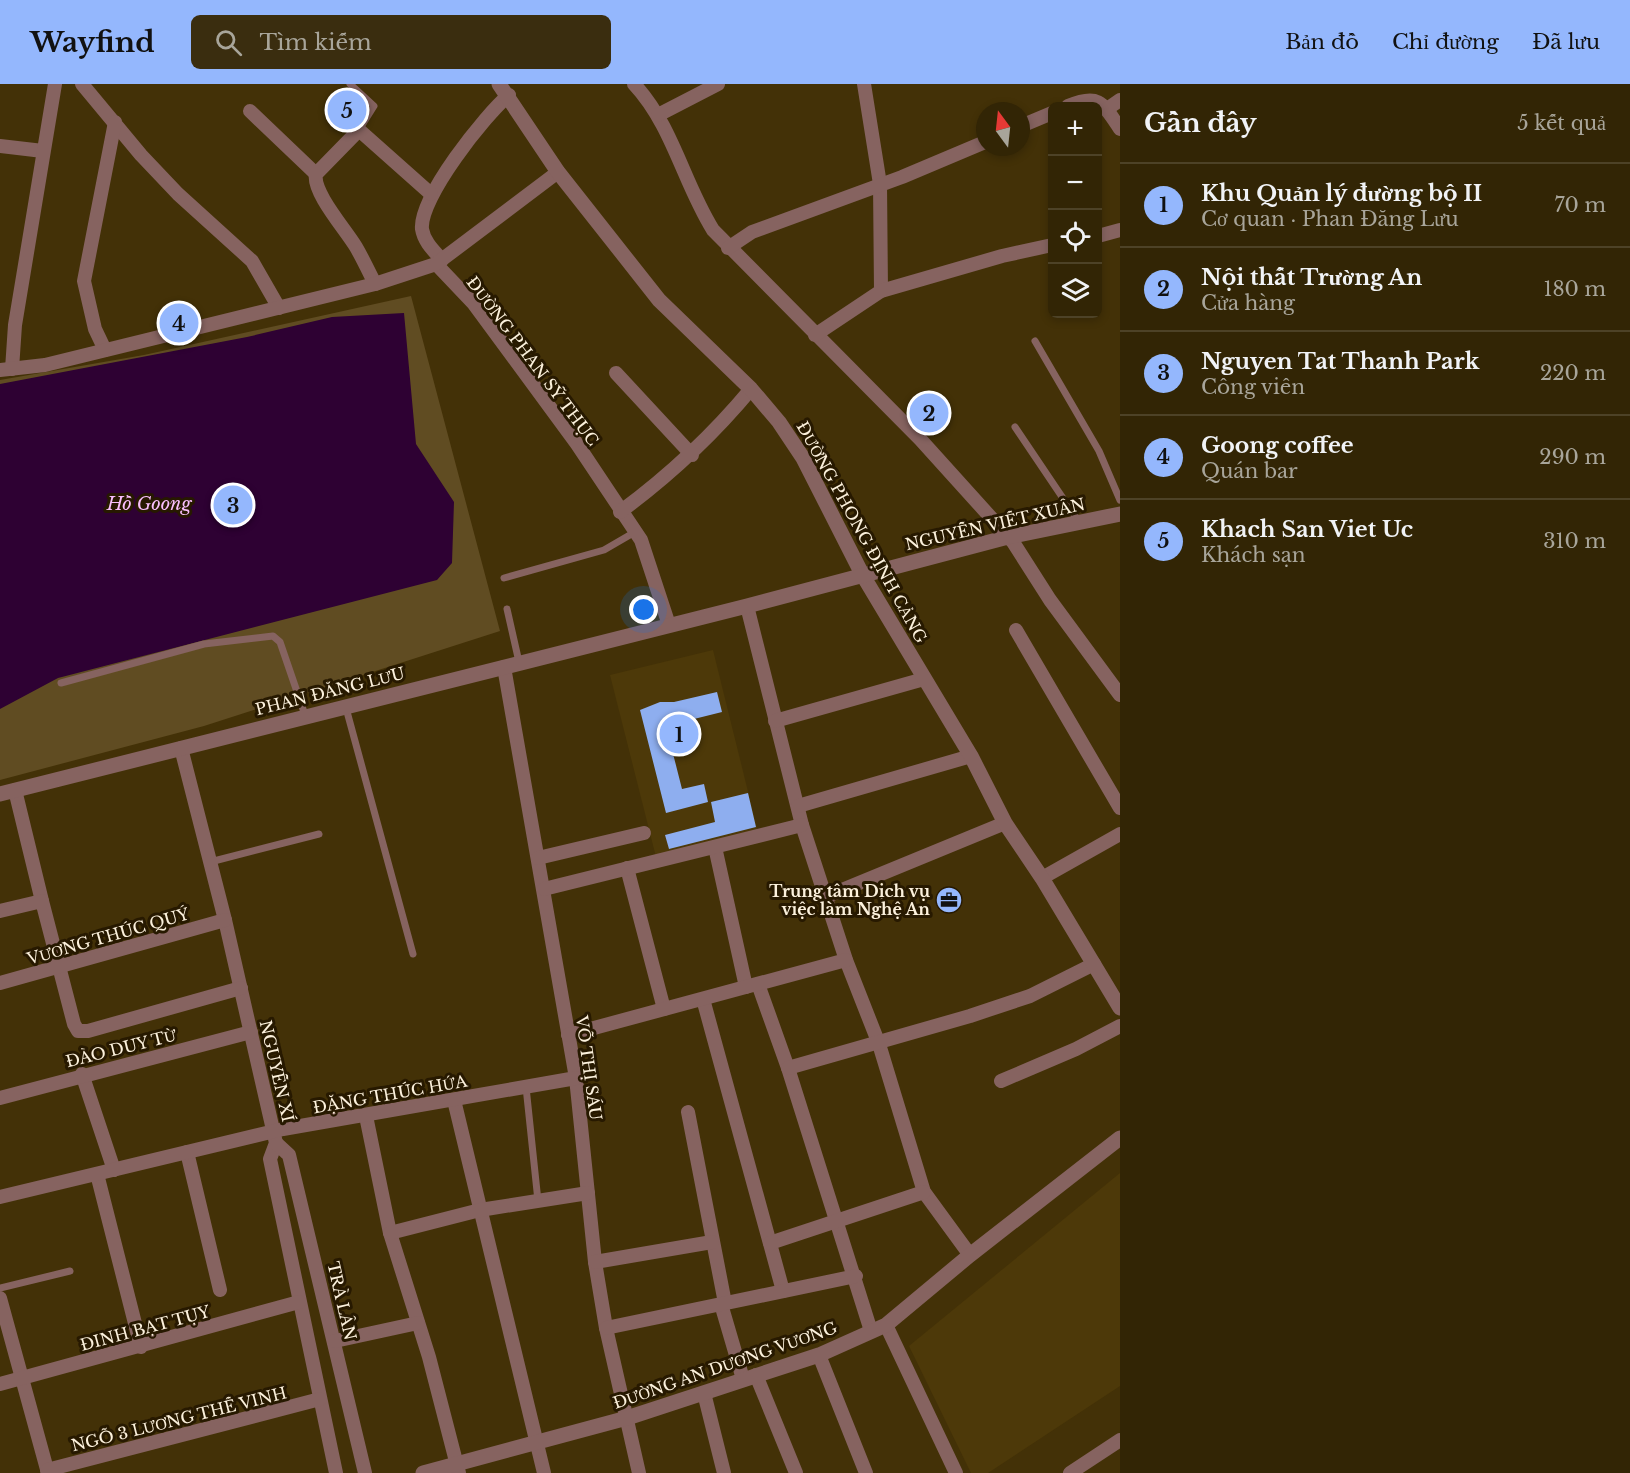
<!DOCTYPE html>
<html lang="vi">
<head>
<meta charset="utf-8">
<style>
	:root { --surface:#322505; --page:#3a2d0f; --text:#f1f3f6; --muted:#a8a59a; --line:#4d4227; --accent:#94b7fd }
	body { margin:0; font-family:"Libre Baskerville",serif; background:var(--page); color:var(--text) }
	.controls { position:absolute; right:18px; top:18px; display:grid; overflow:hidden; border-radius:9px; box-shadow:0 3px 9px #0003 }
	.controls button { width:54px; height:54px; display:grid; place-items:center; padding:0; border:0; border-bottom:2px solid var(--line); background:var(--surface); color:var(--text); font:30px sans-serif }
	.compass { position:absolute; left:976px; top:18px; width:54px; height:54px; border-radius:50%; background:var(--surface); box-shadow:0 3px 9px #0003; rotate:345deg }
	.you { position:absolute; left:644px; top:526px; width:21px; height:21px; margin:-15px; border:4px solid #fff; border-radius:50%; background:#1a73e8; box-shadow:0 0 0 9px #1a73e833 }
	.badge { display:grid; place-items:center; width:39px; height:39px; border-radius:50%; background:var(--accent); color:#111; font-size:20px; font-weight:700 }
	.pin { position:absolute; translate:-50% -50%; border:3px solid #fff; box-shadow:0 2px 6px #0006 }
	.list { margin:0; padding:0; list-style:none }
	h2 { display:flex; justify-content:space-between; align-items:center; height:78px; margin:0; padding:0 24px; font-size:26px }
	h2 small { font-size:20px; font-weight:400; color:var(--muted) }
	.list li { display:grid; grid-template-columns:39px 1fr auto; gap:18px; align-items:center; box-sizing:border-box; height:84px; padding:0 24px; border-top:2px solid var(--line) }
	.list b { display:block; font-size:22px; white-space:nowrap }
	.list p { margin:0; font-size:20px; white-space:nowrap; color:var(--muted) }
	.list em { font-size:20px; font-style:normal; color:var(--muted) }
	.icon { flex:none; width:33px; height:33px; fill:none; stroke:currentColor; stroke-width:2; stroke-linecap:round; stroke-linejoin:round }
	.map { position:relative; flex:none; width:1120px; height:1389px; overflow:hidden }
	header { display:flex; align-items:center; gap:36px; box-sizing:border-box; height:84px; padding:0 30px; background:var(--accent); color:#111 }
	header strong { font-size:28px }
	nav { display:flex; gap:33px; margin-inline-start:auto; font-size:21px }
	.search { width:420px; height:54px; background:var(--page); display:flex; align-items:center; gap:15px; box-sizing:border-box; padding:0 21px; border-radius:9px; color:var(--muted); font-size:22px }
	main { display:flex }
	aside { flex:1; background:var(--surface) }
	.map>svg:first-child { display:block }
	.built { fill:#4d3909 }
	.green { fill:#604c22 }
	.water { fill:#2e0133 }
	.building { fill:#8eaeef }
	.lines { fill:none; stroke-linecap:round; stroke-linejoin:round }
	.service { stroke:#866360; stroke-width:7 }
	.minor { stroke:#866360; stroke-width:14 }
	.tertiary { stroke:#866360; stroke-width:15 }
	.labels { text-anchor:middle; stroke-width:6; stroke-linejoin:round; paint-order:stroke }
	.street-label { font-size:16px; fill:#fcf1dc; stroke:#271900 }
	.poi-label { font-size:16px; font-weight:bold; fill:#fcf1dc; stroke:#271900; text-anchor:end }
	.water-label { font-size:18px; font-style:italic; fill:#f9bffd; stroke:#271900 }
</style>
</head>
<body>
<header>
<strong>Wayfind</strong>
<div class="search"><svg class="icon" aria-label="search" viewBox="0 0 24 24"><circle cx="10" cy="10" r="6"/><path d="M15 15l6 6"/></svg>Tìm kiếm</div>
<nav><a>Bản đồ</a><a>Chỉ đường</a><a>Đã lưu</a></nav>
</header>
<main>
<div class="map">
<svg width="1120" height="1389" viewBox="0 0 1120 1389">
	<rect width="100%" height="100%" fill="#433107"/>
	<g class="built">
		<path d="M713 566 758 748 656 773 610 591Z"/>
		<path d="M1120 1089V1302L988 1389H971L909 1262Z"/>
	</g>
	<path class="green" d="M411 212 500 547 204 642 0 696V296L144 271Z"/>
	<path class="water" d="M404 229 416 360 454 418 452 479 437 496 58 594 0 625V300L247 253 332 233Z"/>
	<g class="building">
		<path d="M717 608 722 628 666 642 682 705 704 700 708 718 666 729 640 626 660 618H674Z"/>
		<path d="M748 709 756 743 669 765 665 751 715 738 711 718Z"/>
	</g>
	<g class="lines">
		<g class="service">
			<path d="M350 0 374 22 359 46"/>
			<path d="M1035 257 1099 367 1120 416"/>
			<path d="M1015 343 1079 438"/>
			<path d="M504 494 604 466 635 448"/>
			<path d="M507 525 519 578"/>
			<path d="M61 599 204 560 273 552 280 558 305 631"/>
			<path d="M346 624 413 870"/>
			<path d="M210 778 319 750"/>
			<path d="M526 1003 538 1117"/>
			<path d="M0 1204 70 1187"/>
		</g>
		<g class="minor">
			<path d="M82 0 141 71 178 110 252 177 279 224"/>
			<path d="M634 0C673 42 683 98 713 146L920 355 1013 458 1050 516 1120 611"/>
			<path d="M864 0 880 100 881 207"/>
			<path d="M1068 22C1099 9 1103 19 1120 45"/>
			<path d="M1107 25 1120 16"/>
			<path d="M250 27 316 90"/>
			<path d="M658 31 718 0"/>
			<path d="M1021 42 1052 29"/>
			<path d="M0 62 43 67"/>
			<path d="M1098 152 1120 146"/>
			<path d="M728 164 752 148 902 93 985 58"/>
			<path d="M442 176C434 167 424 158 422 145 419 114 485 31 509 11"/>
			<path d="M436 180 474 220 577 360 641 456 669 541"/>
			<path d="M375 200C369 188 363 175 356 163 346 146 312 108 316 90L359 46 431 110"/>
			<path d="M815 251 881 207 1002 172 1052 161"/>
			<path d="M105 266 95 245 84 197 115 38"/>
			<path d="M12 285 15 241 55 0"/>
			<path d="M0 286 45 281 375 200 436 180 558 88"/>
			<path d="M616 289 692 371"/>
			<path d="M620 428C670 391 712 352 751 305"/>
			<path d="M747 522 802 741 846 876 879 960 924 1108 970 1171"/>
			<path d="M1016 546 1120 724"/>
			<path d="M504 583 576 994 595 1178 606 1244 639 1389"/>
			<path d="M775 637 924 595"/>
			<path d="M181 664 225 836 276 1059 270 1075 336 1389"/>
			<path d="M15 706 42 817"/>
			<path d="M798 722 971 672"/>
			<path d="M715 763 746 903"/>
			<path d="M538 774 644 749"/>
			<path d="M627 784 664 925"/>
			<path d="M1042 794 1120 750"/>
			<path d="M544 805 802 741"/>
			<path d="M825 813 1005 739"/>
			<path d="M0 827 42 817 74 940 78 947H88L241 904"/>
			<path d="M0 899 225 836"/>
			<path d="M758 900 788 984 871 1247"/>
			<path d="M703 915 783 1207"/>
			<path d="M568 951 846 876"/>
			<path d="M788 984 970 932 1030 912 1094 880"/>
			<path d="M82 990 114 1086"/>
			<path d="M1001 997 1076 965 1120 942"/>
			<path d="M0 1014 251 948"/>
			<path d="M454 1016 544 1389"/>
			<path d="M688 1028 725 1219"/>
			<path d="M366 1032 390 1149 429 1273 459 1389"/>
			<path d="M276 1059 289 1071 365 1389"/>
			<path d="M187 1068 220 1206"/>
			<path d="M97 1090 141 1263"/>
			<path d="M0 1113 283 1045 576 994"/>
			<path d="M390 1149 480 1126 588 1109"/>
			<path d="M770 1159 924 1108"/>
			<path d="M595 1178 712 1158"/>
			<path d="M0 1214 48 1389"/>
			<path d="M721 1220 743 1295"/>
			<path d="M886 1241 956 1389"/>
			<path d="M606 1244 856 1192"/>
			<path d="M335 1257 418 1239"/>
			<path d="M819 1271 866 1389"/>
			<path d="M756 1291 796 1389"/>
			<path d="M0 1300 299 1218"/>
			<path d="M704 1309 724 1389"/>
			<path d="M47 1386 320 1315"/>
			<path d="M1070 1389 1120 1356"/>
		</g>
		<g class="tertiary">
			<path d="M499 0 558 88 659 216 751 305 779 338 803 374 862 490 971 672 1005 739 1042 794 1120 924"/>
			<path d="M0 710 747 522 1008 453 1120 430"/>
			<path d="M423 1389 627 1334 819 1271 886 1241 970 1171 1120 1054"/>
		</g>
	</g>
	<defs>
		<symbol id="office-disc" viewBox="-11 -11 22 22"><circle r="9.5" fill="#94b7fd" stroke="#271900"/><path d="M-6-3h4V-5.5h4V-3h4V5H-6ZM-1-4.5V-3h2v-1.5ZM-6 0V1H6V0Z" fill="#111"/></symbol>
	</defs>
	<g fill-rule="evenodd">
		<use href="#office-disc" x="934" y="801" width="30" height="30"/>
	</g>
	<g class="labels">
		<g class="street-label">
			<text transform="translate(533 277) rotate(53)" y="6">ĐƯỜNG PHAN SỸ THỤC</text>
			<text transform="translate(995 440) rotate(-13)" y="6">NGUYỄN VIẾT XUÂN</text>
			<text transform="translate(862 448) rotate(61)" y="6">ĐƯỜNG PHONG ĐỊNH CẢNG</text>
			<text transform="translate(330 607) rotate(-14)" y="6">PHAN ĐĂNG LƯU</text>
			<text transform="translate(108 852) rotate(-16)" y="6">VƯƠNG THÚC QUÝ</text>
			<text transform="translate(121 964) rotate(-14)" y="6">ĐÀO DUY TỪ</text>
			<text transform="translate(589 984) rotate(82)" y="6">VÕ THỊ SÁU</text>
			<text transform="translate(277 987) rotate(77)" y="6">NGUYỄN XÍ</text>
			<text transform="translate(390 1010) rotate(-10)" y="6">ĐẶNG THÚC HỨA</text>
			<text transform="translate(342 1217) rotate(77)" y="6">TRÀ LÂN</text>
			<text transform="translate(145 1244) rotate(-15)" y="6">ĐINH BẠT TỤY</text>
			<text transform="translate(725 1281) rotate(-19)" y="6">ĐƯỜNG AN DƯƠNG VƯƠNG</text>
			<text transform="translate(179 1335) rotate(-14)" y="6">NGÕ 3 LƯƠNG THẾ VINH</text>
		</g>
		<g class="poi-label">
			<text x="930" y="813">Trung tâm Dịch vụ<tspan x="930" dy="18">việc làm Nghệ An</tspan></text>
		</g>
		<g class="water-label">
			<text x="149" y="426">Hồ Goong</text>
		</g>
	</g>
</svg>
<div class="controls">
<button>+</button>
<button>−</button>
<button><svg class="icon" aria-label="locate" viewBox="0 0 24 24"><circle cx="12" cy="12" r="6"/><path d="M12 2v4M12 18v4M2 12h4M18 12h4"/></svg></button>
<button><svg class="icon" aria-label="layers" viewBox="0 0 24 24"><path d="M12 4l9 5-9 5-9-5zM3 14l9 5 9-5"/></svg></button>
</div>
<svg class="compass" viewBox="-18 -18 36 36"><path d="M0-13l5 13h-10z" fill="#e53935"/><path d="M0 13l5-13h-10z" fill="#a8a59a"/></svg>
<div class="you"></div>
<div class="pin badge" style="left:679px;top:650px">1</div>
<div class="pin badge" style="left:929px;top:329px">2</div>
<div class="pin badge" style="left:233px;top:421px">3</div>
<div class="pin badge" style="left:179px;top:239px">4</div>
<div class="pin badge" style="left:347px;top:26px">5</div>
</div>
<aside>
<h2>Gần đây<small>5 kết quả</small></h2>
<ul class="list">
<li><span class="badge">1</span><div><b>Khu Quản lý đường bộ II</b><p>Cơ quan · Phan Đăng Lưu</p></div><em>70 m</em></li>
<li><span class="badge">2</span><div><b>Nội thất Trường An</b><p>Cửa hàng</p></div><em>180 m</em></li>
<li><span class="badge">3</span><div><b>Nguyen Tat Thanh Park</b><p>Công viên</p></div><em>220 m</em></li>
<li><span class="badge">4</span><div><b>Goong coffee</b><p>Quán bar</p></div><em>290 m</em></li>
<li><span class="badge">5</span><div><b>Khach San Viet Uc</b><p>Khách sạn</p></div><em>310 m</em></li>
</ul>
</aside>
</main>
</body>
</html>
